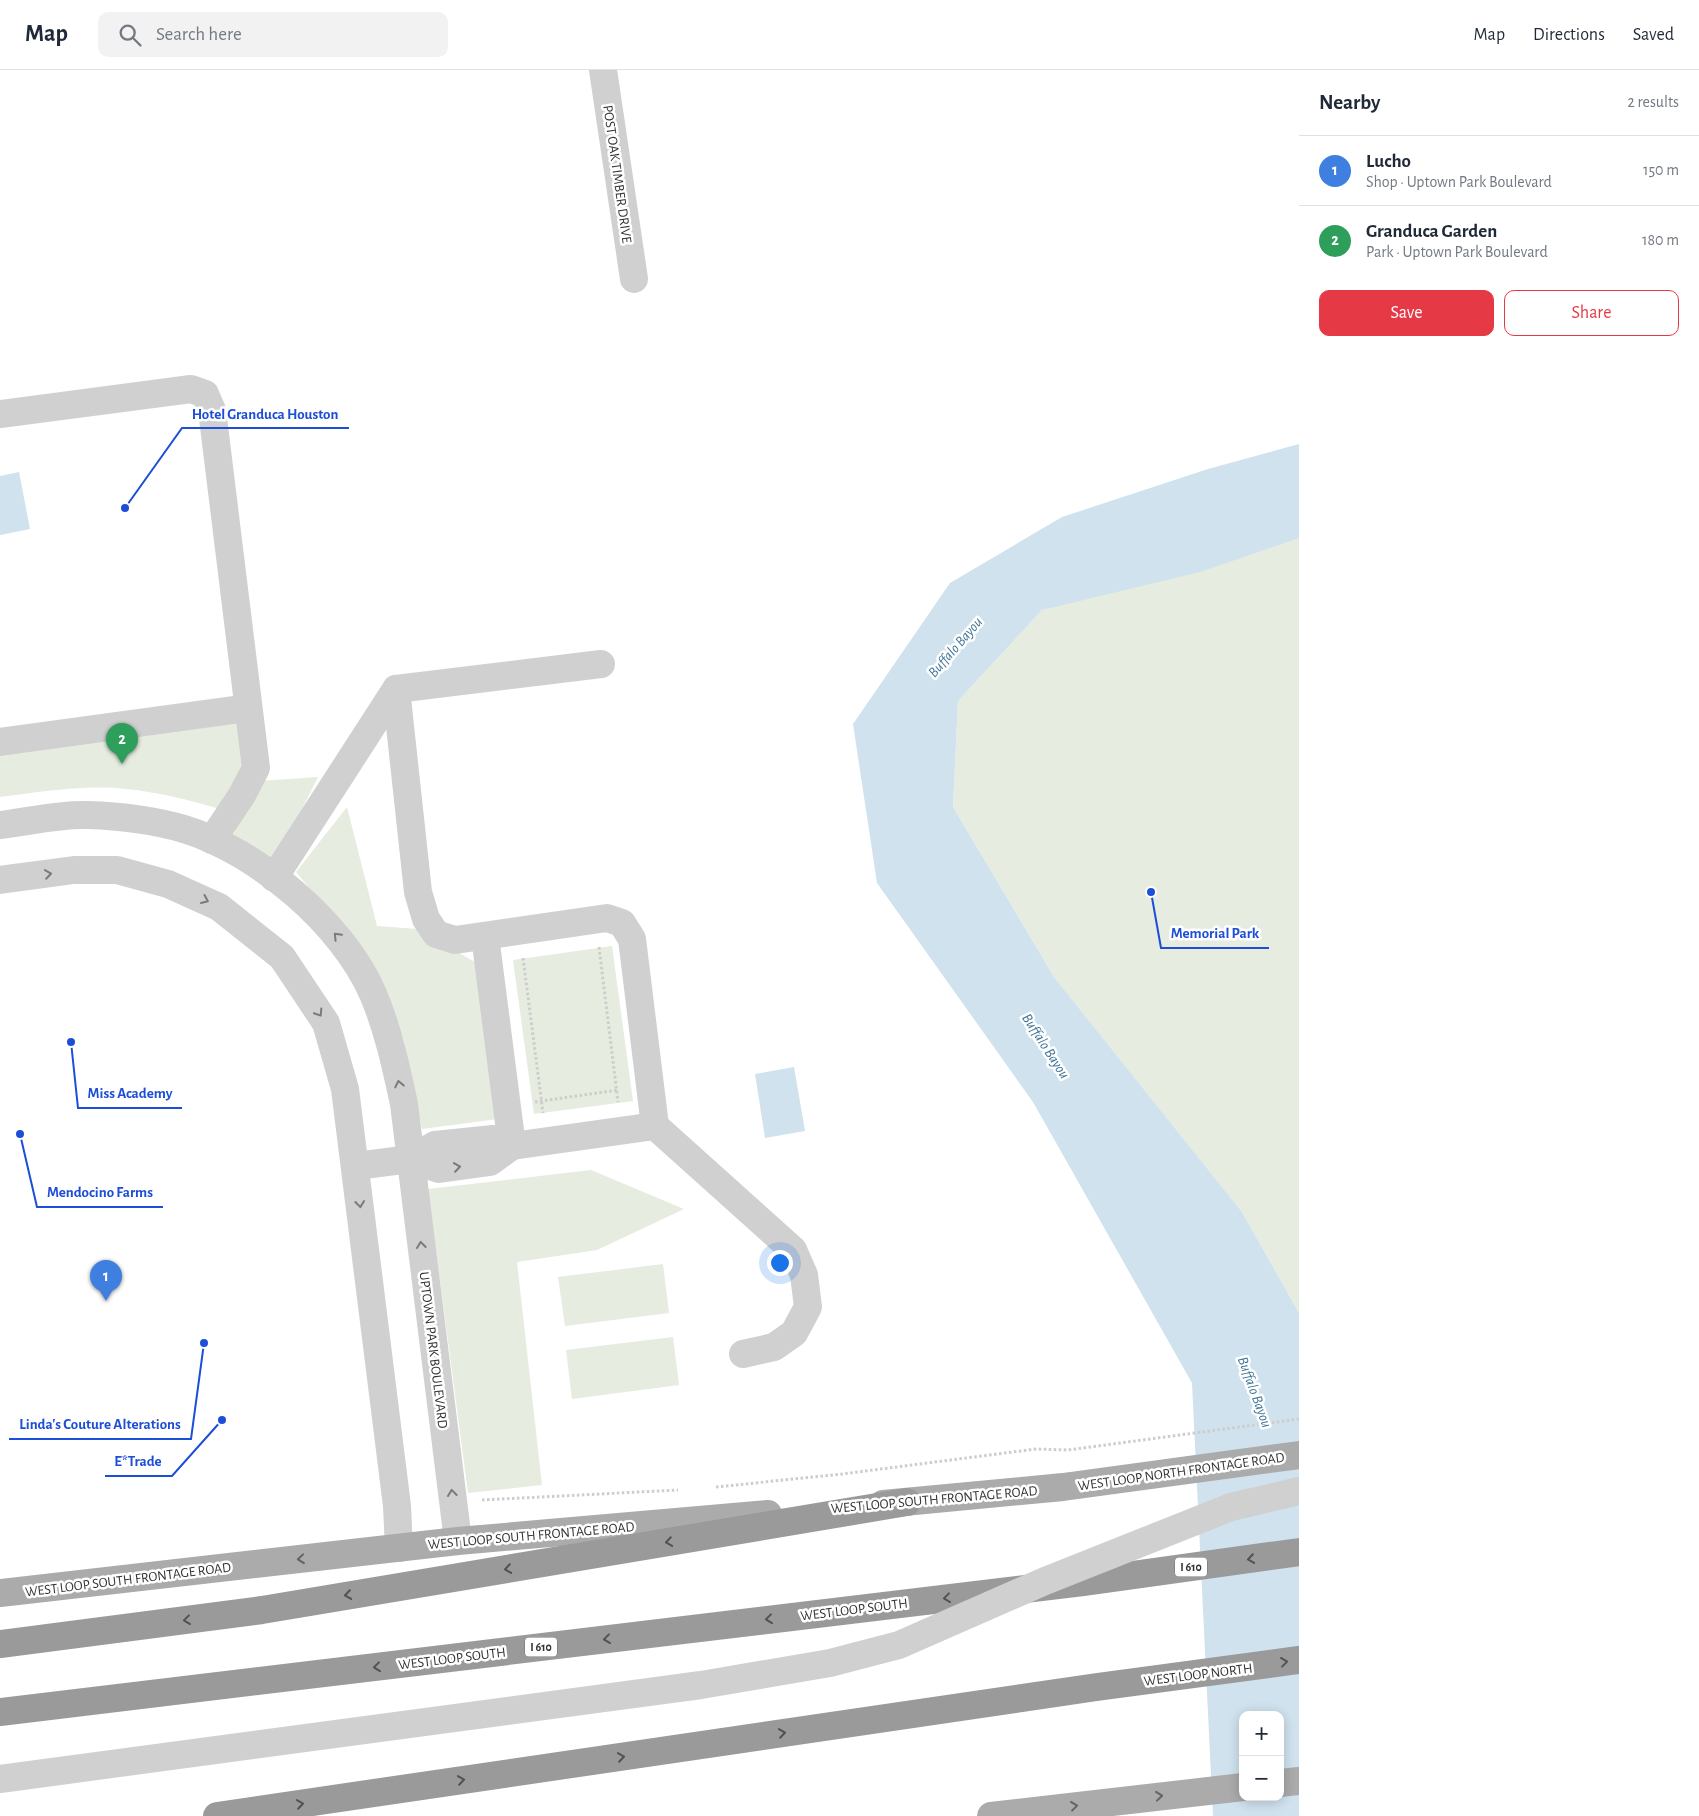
<!DOCTYPE html>
<html lang="en">
<head>
<meta charset="utf-8">
<style>
	:root { --surface:#fff; --page:#f2f2f3; --text:#1f2937; --muted:#747a83; --line:#e0e1e3; --accent:#e63946 }
	body { margin:0; font-family:"Alegreya Sans",sans-serif; background:var(--page); color:var(--text) }
	.controls { position:absolute; right:15px; bottom:15px; display:grid; overflow:hidden; border-radius:10px; box-shadow:0 2px 12px #0003 }
	.controls button { width:45px; height:45px; display:grid; place-items:center; padding:0; border:0; border-bottom:1px solid var(--line); background:var(--surface); color:var(--text); font:25px sans-serif }
	.you { position:absolute; left:779px; top:1192px; width:18px; height:18px; margin:-12px; border:4px solid #fff; border-radius:50%; background:#1a73e8; box-shadow:0 0 0 8px #1a73e833 }
	.badge { display:grid; place-items:center; width:32px; height:32px; border-radius:50%; background:var(--accent); color:#fff; font-size:16px; font-weight:700 }
	.pin { position:absolute; translate:-50% -41px; filter:drop-shadow(0 1px 2px #0008) }
	.pin::after { content:''; position:absolute; top:26px; width:18px; height:15px; background:inherit; clip-path:polygon(0 0,100% 0,50% 100%) }
	.list { margin:0; padding:0; list-style:none }
	h2 { display:flex; justify-content:space-between; align-items:center; height:65px; margin:0; padding:0 20px; font-size:21px }
	h2 small { font-size:16px; font-weight:400; color:var(--muted) }
	.list li { display:grid; grid-template-columns:32px 1fr auto; gap:15px; align-items:center; box-sizing:border-box; height:70px; padding:0 20px; border-top:1px solid var(--line) }
	.list b { display:block; font-size:19px; white-space:nowrap }
	.list p { margin:0; font-size:16px; white-space:nowrap; color:var(--muted) }
	.list em { font-size:16px; font-style:normal; color:var(--muted) }
	.actions { display:flex; gap:10px; padding:15px 20px }
	.actions a { flex:1; padding:11px 0; border:1px solid var(--accent); border-radius:10px; text-align:center; font-size:18px; color:var(--accent) }
	.actions .main { background:var(--accent); color:#fff }
	.icon { flex:none; width:28px; height:28px; fill:none; stroke:currentColor; stroke-width:2; stroke-linecap:round; stroke-linejoin:round }
	.map { position:relative; flex:none; width:1299px; height:1746px; overflow:hidden }
	header { display:flex; align-items:center; gap:30px; box-sizing:border-box; height:70px; padding:0 25px; background:var(--surface); border-bottom:1px solid var(--line) }
	header strong { font-size:24px }
	nav { display:flex; gap:28px; margin-inline-start:auto; font-size:18px }
	.search { width:350px; height:45px; background:var(--page); display:flex; align-items:center; gap:12px; box-sizing:border-box; padding:0 18px; border-radius:10px; color:var(--muted); font-size:19px }
	main { display:flex }
	aside { flex:1; background:var(--surface) }
	.map>svg:first-child { display:block }
	.green { fill:#e6ecdf }
	.water { fill:#cfe2ee; fill-rule:evenodd }
	.lines { fill:none; stroke-linecap:round; stroke-linejoin:round }
	.path { stroke:#cdcdcd; stroke-width:3; stroke-dasharray:2.5 2.5; stroke-linecap:butt }
	.minor { stroke:#d0d0d0; stroke-width:28 }
	.major { stroke:#ababab; stroke-width:28 }
	.highway { stroke:#9a9a9a; stroke-width:28 }
	.minor-bridge { stroke:#d0d0d0; stroke-width:28 }
	.oneway { stroke:#7a7a7a }
	.oneway2 { stroke:#525252 }
	.oneway3 { stroke:#636363 }
	.labels { text-anchor:middle; stroke-width:5; stroke-linejoin:round; paint-order:stroke }
	.shield { fill:#fff; stroke:#707070; stroke-width:1 }
	.shield-label { font-size:12px; font-weight:bold; fill:#333 }
	.street-label { font-size:14px; fill:#333; stroke:#fff }
	.water-label { font-size:15px; font-style:italic; fill:#3f7597; stroke:#fff }
	.leader { fill:none; stroke:#1d4ed8; stroke-width:2 }
	.callout-dot { fill:#1d4ed8; stroke:#fff; stroke-width:2 }
	.callout-label { font-size:15px; text-anchor:middle; font-weight:bold; fill:#1d4ed8; stroke:#fff; stroke-width:5; stroke-linejoin:round; paint-order:stroke }
</style>
</head>
<body>
<header>
<strong>Map</strong>
<div class="search"><svg class="icon" aria-label="search" viewBox="0 0 24 24"><circle cx="10" cy="10" r="6"/><path d="M15 15l6 6"/></svg>Search here</div>
<nav><a>Map</a><a>Directions</a><a>Saved</a></nav>
</header>
<main>
<div class="map">
<svg width="1299" height="1746" viewBox="0 0 1299 1746">
	<rect width="100%" height="100%" fill="#fff"/>
	<g class="green">
		<path d="M1299 466V1243L1242 1142 1054 907 953 737 958 631 1042 540Z"/>
		<path d="M238 651 245 704 220 739C189 730 158 722 126 719 87 714 39 722 0 727V685Z"/>
		<path d="M318 707 275 793 233 765 259 711Z"/>
		<path d="M347 737 377 856 417 859 475 892 498 1049 422 1059 404 971 370 891 296 802Z"/>
		<path d="M612 876 633 1031 534 1044 513 890Z"/>
		<path d="M591 1100 684 1139 597 1180 517 1192 542 1415 468 1423 428 1119Z"/>
		<path d="M663 1194 669 1243 565 1256 558 1207Z"/>
		<path d="M673 1267 679 1315 572 1329 566 1280Z"/>
	</g>
	<g class="water">
		<path d="M1299 374V468L1200 502 1042 540 958 631 953 737 1054 907 1242 1142 1299 1243V1746H1213L1192 1313 1033 1032 877 813 853 654 950 513 1062 447 1208 399ZM1243 1645H1280V1727H1243Z"/>
		<path d="M19 402 30 459 0 465V406Z"/>
		<path d="M794 997 805 1061 765 1068 755 1004Z"/>
	</g>
	<g class="lines">
		<g class="path">
			<path d="M599 877 618 1032"/>
			<path d="M523 888 543 1043"/>
			<path d="M535 1032 618 1020"/>
			<path d="M716 1417 842 1404 1036 1379 1068 1380 1299 1349"/>
			<path d="M482 1430 678 1420"/>
		</g>
		<g class="minor">
			<path d="M603 0 634 209"/>
			<path d="M0 344 191 319 205 324 212 340 256 698 242 725 212 770"/>
			<path d="M396 619 418 822 426 849 436 864 455 870 607 848 622 853 632 869 655 1056 793 1180 804 1205 808 1237 794 1263 774 1277 743 1284"/>
			<path d="M0 672 248 638"/>
			<path d="M0 755C28 752 58 744 87 745 119 746 153 750 184 759 257 781 343 854 373 924 388 959 396 997 404 1034L458 1471"/>
			<path d="M274 808 396 619 601 594"/>
			<path d="M0 810 74 800H117L168 814 219 837 282 887 326 953 345 1019 397 1436 399 1478"/>
			<path d="M485 866 512 1076"/>
			<path d="M410 1089 439 1099 490 1092 512 1076"/>
			<path d="M356 1096 410 1089 435 1075 493 1069 512 1076 655 1056"/>
		</g>
		<g class="major">
			<path d="M883 1434 1063 1417 1299 1385"/>
			<path d="M0 1523 458 1471 768 1444"/>
			<path d="M1280 1713 1299 1711"/>
			<path d="M991 1746 1243 1717"/>
		</g>
		<g class="highway">
			<path d="M0 1574 262 1540 907 1432"/>
			<path d="M0 1642 1083 1512 1299 1482"/>
			<path d="M217 1746 1097 1617 1299 1590"/>
		</g>
		<path class="minor-bridge" d="M0 1709 701 1615 830 1593 899 1575 1045 1511 1231 1437 1299 1421"/>
	</g>
	<defs><path id="oneway-chevron" d="M-2-3.5L2.5 0L-2 3.5" fill="none" stroke-width="1.6" stroke-linecap="round" stroke-linejoin="round" transform="scale(1.25)"/></defs>
	<g class="oneway">
		<use href="#oneway-chevron" transform="translate(48 804) rotate(-8)"/>
		<use href="#oneway-chevron" transform="translate(205 830) rotate(24)"/>
		<use href="#oneway-chevron" transform="translate(337 866) rotate(-134)"/>
		<use href="#oneway-chevron" transform="translate(319 943) rotate(57)"/>
		<use href="#oneway-chevron" transform="translate(399 1014) rotate(-102)"/>
		<use href="#oneway-chevron" transform="translate(457 1097) rotate(-8)"/>
		<use href="#oneway-chevron" transform="translate(360 1134) rotate(83)"/>
		<use href="#oneway-chevron" transform="translate(421 1175) rotate(-97)"/>
		<use href="#oneway-chevron" transform="translate(452 1423) rotate(-97)"/>
	</g>
	<g class="oneway2">
		<use href="#oneway-chevron" transform="translate(669 1472) rotate(171)"/>
		<use href="#oneway-chevron" transform="translate(1251 1489) rotate(172)"/>
		<use href="#oneway-chevron" transform="translate(508 1499) rotate(171)"/>
		<use href="#oneway-chevron" transform="translate(348 1525) rotate(171)"/>
		<use href="#oneway-chevron" transform="translate(947 1528) rotate(173)"/>
		<use href="#oneway-chevron" transform="translate(769 1549) rotate(173)"/>
		<use href="#oneway-chevron" transform="translate(187 1550) rotate(173)"/>
		<use href="#oneway-chevron" transform="translate(607 1569) rotate(173)"/>
		<use href="#oneway-chevron" transform="translate(1284 1592) rotate(-7)"/>
		<use href="#oneway-chevron" transform="translate(377 1597) rotate(173)"/>
		<use href="#oneway-chevron" transform="translate(782 1663) rotate(-8)"/>
		<use href="#oneway-chevron" transform="translate(621 1687) rotate(-8)"/>
		<use href="#oneway-chevron" transform="translate(461 1710) rotate(-8)"/>
		<use href="#oneway-chevron" transform="translate(300 1734) rotate(-8)"/>
	</g>
	<g class="oneway3">
		<use href="#oneway-chevron" transform="translate(301 1489) rotate(174)"/>
		<use href="#oneway-chevron" transform="translate(1159 1726) rotate(-6)"/>
		<use href="#oneway-chevron" transform="translate(1074 1736) rotate(-7)"/>
	</g>
	<g class="labels">
		<g class="shield">
			<rect x="1175" y="1487.5" width="32" height="19" rx="4"/>
			<rect x="525" y="1567.5" width="32" height="19" rx="4"/>
		</g>
		<g class="shield-label">
			<text x="1191" y="1501">I 610</text>
			<text x="541" y="1581">I 610</text>
		</g>
		<g class="street-label">
			<text transform="translate(618 104) rotate(82)" y="5">POST OAK TIMBER DRIVE</text>
			<text transform="translate(434 1280) rotate(83)" y="5">UPTOWN PARK BOULEVARD</text>
			<text transform="translate(1181 1401) rotate(-8)" y="5">WEST LOOP NORTH FRONTAGE ROAD</text>
			<text transform="translate(934 1429) rotate(-5)" y="5">WEST LOOP SOUTH FRONTAGE ROAD</text>
			<text transform="translate(531 1465) rotate(-5)" y="5">WEST LOOP SOUTH FRONTAGE ROAD</text>
			<text transform="translate(128 1509) rotate(-7)" y="5">WEST LOOP SOUTH FRONTAGE ROAD</text>
			<text transform="translate(854 1539) rotate(-7)" y="5">WEST LOOP SOUTH</text>
			<text transform="translate(452 1588) rotate(-7)" y="5">WEST LOOP SOUTH</text>
			<text transform="translate(1198 1604) rotate(-7)" y="5">WEST LOOP NORTH</text>
		</g>
		<g class="water-label">
			<text transform="translate(955 577) rotate(-49)" y="5">Buffalo Bayou</text>
			<text transform="translate(1046 976) rotate(57)" y="5">Buffalo Bayou</text>
			<text transform="translate(1255 1322) rotate(70)" y="5">Buffalo Bayou</text>
		</g>
	</g>
	<path class="leader" d="M125 438L182 358H349M1151 822L1161 878H1269M71 972L78 1038H182M20 1064L37 1137H163M204 1273L191 1369H9M222 1350L172 1406H105"/>
	<g class="callout-dot">
		<circle cx="125" cy="438" r="5"/>
		<circle cx="1151" cy="822" r="5"/>
		<circle cx="71" cy="972" r="5"/>
		<circle cx="20" cy="1064" r="5"/>
		<circle cx="204" cy="1273" r="5"/>
		<circle cx="222" cy="1350" r="5"/>
	</g>
	<g class="callout-label">
		<text x="265" y="349">Hotel Granduca Houston</text>
		<text x="1215" y="868">Memorial Park</text>
		<text x="130" y="1028">Miss Academy</text>
		<text x="100" y="1127">Mendocino Farms</text>
		<text x="100" y="1359">Linda's Couture Alterations</text>
		<text x="138" y="1396">E*Trade</text>
	</g>
</svg>
<div class="controls">
<button>+</button>
<button>−</button>
</div>
<div class="you"></div>
<div class="pin badge" style="left:106px;top:1231px;background:#3f7fe0">1</div>
<div class="pin badge" style="left:122px;top:694px;background:#2e9e5b">2</div>
</div>
<aside>
<h2>Nearby<small>2 results</small></h2>
<ul class="list">
<li><span class="badge" style="background:#3f7fe0">1</span><div><b>Lucho</b><p>Shop · Uptown Park Boulevard</p></div><em>150 m</em></li>
<li><span class="badge" style="background:#2e9e5b">2</span><div><b>Granduca Garden</b><p>Park · Uptown Park Boulevard</p></div><em>180 m</em></li>
</ul>
<div class="actions"><a class="main">Save</a><a>Share</a></div>
</aside>
</main>
</body>
</html>
